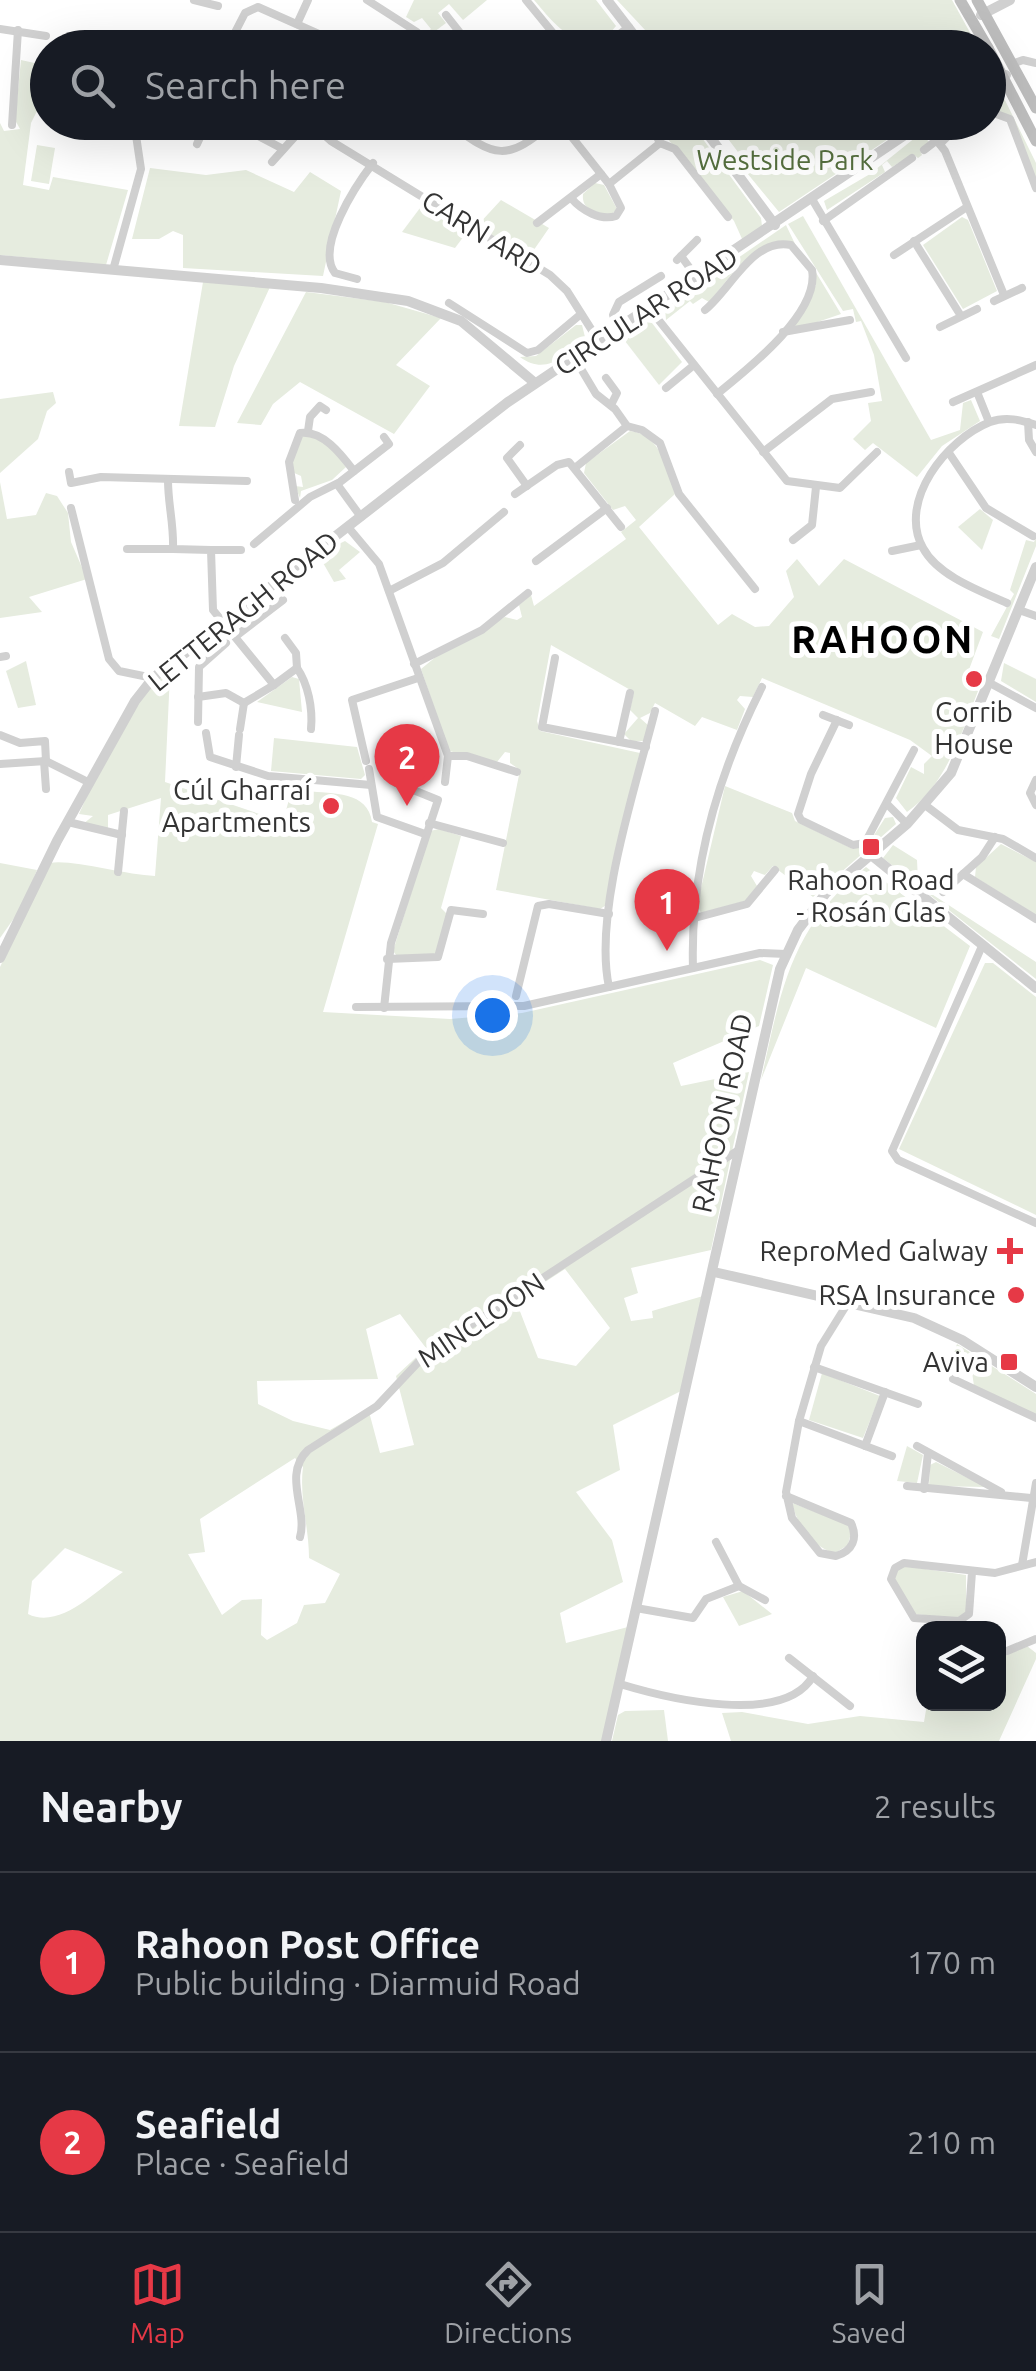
<!DOCTYPE html>
<html lang="en">
<head>
<meta charset="utf-8">
<style>
	:root { --surface:#171b24; --page:#242831; --text:#f1f3f6; --muted:#9ea1a6; --line:#363941; --accent:#e63946 }
	body { margin:0; font-family:Ubuntu,sans-serif; background:var(--page); color:var(--text) }
	.controls { position:absolute; right:30px; bottom:30px; display:grid; overflow:hidden; border-radius:20px; box-shadow:0 10px 40px #0002 }
	.controls button { width:90px; height:90px; display:grid; place-items:center; padding:0; border:0; border-bottom:2px solid var(--line); background:var(--surface); color:var(--text); font:50px sans-serif }
	.you { position:absolute; left:492px; top:1015px; width:35px; height:35px; margin:-25px; border:8px solid #fff; border-radius:50%; background:#1a73e8; box-shadow:0 0 0 15px #1a73e833 }
	.badge { display:grid; place-items:center; width:65px; height:65px; border-radius:50%; background:var(--accent); color:#fff; font-size:32px; font-weight:700 }
	.pin { position:absolute; translate:-50% -82px; filter:drop-shadow(0 2px 5px #0008) }
	.pin::after { content:''; position:absolute; top:52px; width:35px; height:30px; background:inherit; clip-path:polygon(0 0,100% 0,50% 100%) }
	.list { margin:0; padding:0; list-style:none }
	h2 { display:flex; justify-content:space-between; align-items:center; height:130px; margin:0; padding:0 40px; font-size:42px }
	h2 small { font-size:32px; font-weight:400; color:var(--muted) }
	.list li { display:grid; grid-template-columns:65px 1fr auto; gap:30px; align-items:center; box-sizing:border-box; height:180px; padding:0 40px; border-top:2px solid var(--line) }
	.list b { display:block; font-size:38px; white-space:nowrap }
	.list p { margin:0; font-size:32px; white-space:nowrap; color:var(--muted) }
	.list em { font-size:32px; font-style:normal; color:var(--muted) }
	.icon { flex:none; width:55px; height:55px; fill:none; stroke:currentColor; stroke-width:2; stroke-linecap:round; stroke-linejoin:round }
	.map { position:relative; flex:none; width:1036px; height:1741px; overflow:hidden }
	.search { position:absolute; background:var(--surface); box-shadow:0 10px 40px #0002; left:30px; right:30px; top:30px; height:110px; display:flex; align-items:center; gap:25px; box-sizing:border-box; padding:0 35px; border-radius:55px; color:var(--muted); font-size:38px }
	.sheet { height:490px; background:var(--surface) }
	nav { display:flex; justify-content:space-around; align-items:center; box-sizing:border-box; height:140px; border-top:2px solid var(--line); background:var(--surface); font-size:28px; color:var(--muted) }
	nav a { display:grid; justify-items:center; gap:5px }
	nav .on { color:var(--accent) }
	.map>svg:first-child { display:block }
	.green { fill:#e6ecdf; fill-rule:evenodd }
	.lines { fill:none; stroke-linecap:round; stroke-linejoin:round }
	.minor { stroke:#d0d0d0; stroke-width:8 }
	.tertiary { stroke:#d0d0d0; stroke-width:10 }
	.secondary { stroke:#bdbdbd; stroke-width:11 }
	.poi-dot { fill:#e63946; stroke:#fff; stroke-width:4 }
	.labels { text-anchor:middle; stroke-width:10; stroke-linejoin:round; paint-order:stroke }
	.park-label { font-size:28px; fill:#56703f; stroke:#fff }
	.street-label { font-size:28px; fill:#333; stroke:#fff }
	.poi-label { font-size:28px; fill:#333; stroke:#fff; text-anchor:end }
	.district-label { font-size:38px; font-weight:bold; letter-spacing:2.5px; fill:#000; stroke:#fff }
</style>
</head>
<body>
<div class="map">
<svg width="1036" height="1741" viewBox="0 0 1036 1741">
	<rect width="100%" height="100%" fill="#fff"/>
	<g class="green">
		<path d="M414 0H487L463 20 449 4 438 13 446 23 414 47H353L363 38 375 43 384 32C405 43 414 46 431 29L422 18 414 22 406 17Z"/>
		<path d="M534 0H596L616 26C586 64 555 25 534 0Z"/>
		<path d="M617 0H952L978 47H661Z"/>
		<path d="M21 60 48 66 47 91 31 123 23 185 49 190 53 177 128 190 106 265 0 255V123L4 131 20 129 15 120Z"/>
		<path d="M999 88 1036 163V180L1012 116 989 108V90Z"/>
		<path d="M655 123H691L761 218 762 226 743 241 734 221Z"/>
		<path d="M716 123H912L779 212 738 162 741 156Z"/>
		<path d="M921 133 929 142 920 150 922 155 918 158 913 154 892 167 887 161 882 165 885 172 827 210 824 201 870 174Z"/>
		<path d="M37 145 55 148 49 184 31 181Z"/>
		<path d="M150 168 206 175 246 170 294 192 310 172 341 191 323 276 183 268V235L173 231 159 239H132Z"/>
		<path d="M595 183 604 185 617 209 610 216C597 211 581 211 583 194Z"/>
		<path d="M501 200 549 228 529 257 477 226Z"/>
		<path d="M423 204 467 232 455 248 402 232Z"/>
		<path d="M803 216 931 440 960 430 963 403 971 400 980 421 942 446 917 477 873 443 865 450 853 439 871 421 868 403 882 401 874 355 861 321 856 322 853 309 843 311 788 224Z"/>
		<path d="M962 217 968 220 997 291 963 309 923 245Z"/>
		<path d="M786 225 796 246C755 233 733 275 709 302L702 298 693 304 690 301 666 320 665 308Z"/>
		<path d="M812 266 841 314 797 329 794 324 816 285Z"/>
		<path d="M203 282 270 287 234 366 215 427 179 426Z"/>
		<path d="M306 292 385 302 441 318 396 365 430 386 394 434 300 382 273 404 261 425 237 423Z"/>
		<path d="M636 321 652 323 682 362 659 385 618 332Z"/>
		<path d="M576 325H582L586 341C563 356 546 376 520 357L536 356Z"/>
		<path d="M53 392 56 403 47 411 38 439 0 473V399Z"/>
		<path d="M630 431C661 435 667 468 675 494L639 527 718 625 732 614 755 627 769 626 794 597 786 571 797 559 819 586 844 559 983 632 964 683 978 691C961 734 946 785 907 812L896 798 911 767 924 774V764L932 756 910 740 762 678 753 697 740 696 737 700 745 709 737 730 702 717 695 726 655 703 650 713 640 718 649 726 644 741H631L624 734 638 718 630 710 634 692 551 645 537 721 540 731 640 753 608 904 600 909 496 890 520 770 510 763V753L505 752 497 762 449 751 421 669 443 651 505 617 517 620 522 617 519 605 531 595 534 606 626 539 621 532 636 520 625 506 613 510 584 473 586 463Z"/>
		<path d="M302 435C321 435 337 452 346 467L332 480 301 491 300 498 295 486 303 487 301 476 292 472 293 453Z"/>
		<path d="M0 482 7 519 36 515 46 493 57 496 68 513 71 542 87 579 29 597 42 612 0 618Z"/>
		<path d="M980 509 993 520 982 550 958 527Z"/>
		<path d="M1036 537V546L999 639 991 636 1014 594 1010 590 1026 540 1034 542Z"/>
		<path d="M345 541 360 552 339 570 346 579 334 582 318 554Z"/>
		<path d="M26 661 36 705 18 708 6 671Z"/>
		<path d="M1004 663 1036 679V702L1001 681Z"/>
		<path d="M170 674 165 782 283 822 293 784 307 786V791C333 794 368 791 372 822L378 824 323 1012 450 1019 522 1013 760 960 773 965 759 1026 673 1063 681 1086 749 1072 711 1250 631 1268 638 1293 624 1298 631 1321 653 1318 652 1311 703 1296 681 1391 613 1425 620 1470 576 1492 612 1540 623 1582 560 1613 566 1643 628 1627 602 1741H0V967L50 863C72 859 125 875 155 876L161 798 108 815V829L83 824 93 816 79 814C93 783 137 682 170 674ZM565 1269 610 1328 576 1366 538 1358 516 1301ZM400 1314 426 1348 396 1376 414 1445 380 1453 368 1408 330 1430 293 1421 258 1404 257 1381 378 1379 366 1329ZM295 1458 303 1467C299 1498 309 1527 309 1558L340 1574 325 1603 304 1605 297 1623 267 1640 261 1635 262 1599 242 1600 222 1615 188 1554 205 1552 200 1519ZM65 1548 123 1572C97 1590 60 1630 28 1614L32 1581Z"/>
		<path d="M292 677 299 679 302 712 257 702Z"/>
		<path d="M274 738 357 747 365 775 361 779 271 771Z"/>
		<path d="M725 786 792 813 795 821 853 849 869 843 885 818 893 817 896 824 813 897 773 866 765 875 754 871 751 876 757 886 745 901 701 913 697 905Z"/>
		<path d="M439 829 461 836 441 908 447 914 438 952 430 956H397L393 951 430 831Z"/>
		<path d="M1001 844 1036 862V915L975 877 976 867Z"/>
		<path d="M893 845 917 860 918 881 927 891 1036 962V979L883 858Z"/>
		<path d="M0 863 37 870 22 907 0 938Z"/>
		<path d="M866 867 970 946 936 1028 806 968 761 1080C781 991 790 927 866 867Z"/>
		<path d="M985 963H993L1036 997V1215L899 1149Z"/>
		<path d="M957 1344 1036 1394V1415L974 1386 972 1372 967 1370 958 1378 946 1373Z"/>
		<path d="M822 1373 880 1396 863 1438 809 1420Z"/>
		<path d="M907 1446 923 1455 917 1483 897 1481Z"/>
		<path d="M936 1462 986 1487 929 1486 930 1465Z"/>
		<path d="M792 1503 847 1524 851 1532 848 1545 835 1553C814 1549 796 1523 792 1503Z"/>
		<path d="M905 1566 966 1575V1614L960 1619 915 1614 894 1579 897 1570Z"/>
		<path d="M743 1591 772 1614 739 1626 723 1597Z"/>
		<path d="M1027 1646 1036 1653V1659L999 1741H731L722 1713 742 1712 808 1724 860 1716 924 1722 927 1704H998L999 1663H1002L999 1654Z"/>
		<path d="M664 1710 668 1741H612L618 1715 625 1711Z"/>
	</g>
	<g class="lines">
		<g class="minor">
			<path d="M194 0 218 6"/>
			<path d="M367 0 417 32"/>
			<path d="M526 0 562 44"/>
			<path d="M446 15 472 48"/>
			<path d="M297 24 308 0"/>
			<path d="M0 29 46 36"/>
			<path d="M227 48 245 13 258 7 321 35"/>
			<path d="M558 48 567 43 578 48"/>
			<path d="M601 48 629 27"/>
			<path d="M1012 64 1023 60 1036 63"/>
			<path d="M988 111 1010 119 1036 188"/>
			<path d="M232 122 283 149"/>
			<path d="M310 122 331 141 550 275 567 291 598 340"/>
			<path d="M447 122C496 158 506 163 553 122"/>
			<path d="M560 122 609 184 621 208 616 216C601 221 582 211 571 198"/>
			<path d="M649 122 660 143"/>
			<path d="M923 123 945 151 1004 295"/>
			<path d="M12 125 18 30"/>
			<path d="M660 143 675 149 728 217"/>
			<path d="M197 144 207 122"/>
			<path d="M940 144 962 122"/>
			<path d="M924 150 937 140"/>
			<path d="M272 162 308 122"/>
			<path d="M609 184 660 143"/>
			<path d="M812 199 906 358"/>
			<path d="M823 221 912 158"/>
			<path d="M537 223 601 174"/>
			<path d="M914 241 961 316"/>
			<path d="M894 255 967 207"/>
			<path d="M681 256 697 278"/>
			<path d="M677 260 697 240"/>
			<path d="M113 270 141 169 134 122"/>
			<path d="M357 279 335 273C315 247 356 185 373 163"/>
			<path d="M994 301 1022 288"/>
			<path d="M449 303 527 353 538 350 581 314"/>
			<path d="M649 308 787 481 840 488 877 452"/>
			<path d="M705 310C731 289 753 237 791 245L812 270C820 313 748 369 717 394"/>
			<path d="M940 327 977 309"/>
			<path d="M618 328 613 315 619 302 661 276"/>
			<path d="M783 332 850 320"/>
			<path d="M574 357 596 394 615 409 627 426 642 430 660 443 679 494 755 589"/>
			<path d="M606 378 617 393 611 405"/>
			<path d="M666 388 694 365"/>
			<path d="M977 392 989 422"/>
			<path d="M953 402 1036 365"/>
			<path d="M1028 422 1029 440 1036 452"/>
			<path d="M308 431 310 417 320 406 326 410"/>
			<path d="M520 445 507 458 527 486"/>
			<path d="M763 452 832 399 871 392"/>
			<path d="M949 453 986 508 1033 536"/>
			<path d="M576 467 627 426"/>
			<path d="M69 472 71 483 101 477 247 481"/>
			<path d="M168 480C168 505 174 524 173 549L211 550 213 610 274 685 244 703 226 693 198 697"/>
			<path d="M337 484 361 517"/>
			<path d="M515 494 557 465 569 462 621 527"/>
			<path d="M295 500 289 462 300 433C323 430 341 454 354 471"/>
			<path d="M71 508 109 659 119 671 153 678"/>
			<path d="M348 527 379 564 448 756 445 782"/>
			<path d="M793 540 812 525 816 487"/>
			<path d="M254 544 310 497 340 482 389 444 384 437"/>
			<path d="M127 549H173"/>
			<path d="M211 550H241"/>
			<path d="M892 551 921 545"/>
			<path d="M536 561 607 508"/>
			<path d="M389 591 443 563 504 512"/>
			<path d="M1007 603C980 591 938 576 923 548 897 501 947 439 990 422 1006 416 1021 420 1036 425"/>
			<path d="M1019 610 1036 616"/>
			<path d="M236 636 283 600"/>
			<path d="M285 638 296 653 297 668"/>
			<path d="M0 657 6 656"/>
			<path d="M555 658 542 727 646 747"/>
			<path d="M414 664 482 630 528 593"/>
			<path d="M988 682 1036 708"/>
			<path d="M274 685 297 668C308 684 313 708 311 729"/>
			<path d="M823 715 849 725"/>
			<path d="M837 720 811 774 798 814 801 820 853 845 865 843 914 750"/>
			<path d="M198 722 199 667 226 643"/>
			<path d="M240 729 244 703"/>
			<path d="M206 733 210 757 268 776 371 785"/>
			<path d="M0 735 20 743 45 741 46 761"/>
			<path d="M619 742 630 693"/>
			<path d="M448 756H467L517 772"/>
			<path d="M44 761 46 789"/>
			<path d="M366 761 352 700 418 678"/>
			<path d="M0 764 46 761 90 783"/>
			<path d="M236 767 239 735"/>
			<path d="M369 769 377 817 425 834"/>
			<path d="M1036 780 1030 793 1036 805"/>
			<path d="M888 805 907 824"/>
			<path d="M925 805 958 830 1003 839 1036 858"/>
			<path d="M68 822 122 835"/>
			<path d="M429 823 503 843"/>
			<path d="M118 872 124 811"/>
			<path d="M963 874 1036 919"/>
			<path d="M943 892 982 857 995 837"/>
			<path d="M691 919 747 904 775 870"/>
			<path d="M982 946 892 1151 898 1160 1036 1223"/>
			<path d="M387 959 438 957 451 910 483 914"/>
			<path d="M693 968C690 870 718 774 762 687"/>
			<path d="M609 987C593 913 636 786 655 711"/>
			<path d="M516 996 538 906 549 904 609 914"/>
			<path d="M356 1007 524 1006 760 953 786 954"/>
			<path d="M384 1008 391 943 438 800 396 783"/>
			<path d="M814 1367 918 1404"/>
			<path d="M953 1379 1036 1418"/>
			<path d="M799 1421 892 1456"/>
			<path d="M865 1446 885 1392"/>
			<path d="M917 1446 1001 1492"/>
			<path d="M907 1486 1031 1498"/>
			<path d="M924 1489 928 1453"/>
			<path d="M786 1496 851 1523C858 1538 853 1551 836 1556L820 1553 792 1518 786 1492 799 1421 821 1346 849 1301"/>
			<path d="M300 1537C308 1510 282 1475 308 1450L377 1406 425 1355 740 1149"/>
			<path d="M716 1542 739 1586 765 1600"/>
			<path d="M1022 1565 1036 1483"/>
			<path d="M972 1572 969 1614 959 1621 914 1618 891 1579 895 1568 904 1563 995 1573 1036 1562"/>
			<path d="M636 1608 693 1618 706 1599 739 1586"/>
			<path d="M1007 1651 1036 1639"/>
			<path d="M789 1658 850 1706"/>
			<path d="M620 1684C666 1698 784 1727 813 1676"/>
		</g>
		<g class="tertiary">
			<path d="M607 0 644 48"/>
			<path d="M981 15 1010 0"/>
			<path d="M988 85 1006 75"/>
			<path d="M699 122 775 225"/>
			<path d="M0 260 321 288 408 301 461 321 535 383"/>
			<path d="M870 854 1036 988"/>
			<path d="M0 958 57 841 135 701 153 678 508 402 924 122"/>
			<path d="M714 1272 914 1318 962 1340 1036 1387"/>
			<path d="M606 1741 780 969 798 930 826 893 907 824 951 773 1036 567"/>
		</g>
		<g class="secondary">
			<path d="M960 0 988 48"/>
			<path d="M977 0 1036 108"/>
			<path d="M988 48 1036 141"/>
		</g>
	</g>
	<g class="poi-dot">
		<circle cx="974" cy="679" r="10"/>
		<circle cx="331" cy="806" r="10"/>
		<rect x="861" y="837" width="20" height="20" rx="5"/>
		<path d="M1005 1236h10v10h10v10h-10v10h-10v-10h-10v-10h10z"/>
		<circle cx="1016" cy="1295" r="10"/>
		<rect x="999" y="1352" width="20" height="20" rx="5"/>
	</g>
	<g class="labels">
		<g class="park-label">
			<text x="785" y="170">Westside Park</text>
		</g>
		<g class="street-label">
			<text transform="translate(482 233) rotate(32)" y="10">CARN ARD</text>
			<text transform="translate(646 311) rotate(-33)" y="10">CIRCULAR ROAD</text>
			<text transform="translate(243 611) rotate(-39)" y="10">LETTERAGH ROAD</text>
			<text transform="translate(722 1113) rotate(-78)" y="10">RAHOON ROAD</text>
			<text transform="translate(481 1320) rotate(-34)" y="10">MINCLOON</text>
		</g>
		<g class="poi-label">
			<text x="974" y="722" text-anchor="middle">Corrib<tspan x="974" dy="32">House</tspan></text>
			<text x="311" y="800">Cúl Gharraí<tspan x="311" dy="32">Apartments</tspan></text>
			<text x="871" y="890" text-anchor="middle">Rahoon Road<tspan x="871" dy="32">- Rosán Glas</tspan></text>
			<text x="988" y="1261">ReproMed Galway</text>
			<text x="996" y="1305">RSA Insurance</text>
			<text x="989" y="1372">Aviva</text>
		</g>
		<g class="district-label">
			<text x="883" y="653">RAHOON</text>
		</g>
	</g>
</svg>
<div class="controls">
<button><svg class="icon" aria-label="layers" viewBox="0 0 24 24"><path d="M12 4l9 5-9 5-9-5zM3 14l9 5 9-5"/></svg></button>
</div>
<div class="you"></div>
<div class="pin badge" style="left:667px;top:951px">1</div>
<div class="pin badge" style="left:407px;top:806px">2</div>
<div class="search"><svg class="icon" aria-label="search" viewBox="0 0 24 24"><circle cx="10" cy="10" r="6"/><path d="M15 15l6 6"/></svg>Search here</div>
</div>
<section class="sheet">
<h2>Nearby<small>2 results</small></h2>
<ul class="list">
<li><span class="badge">1</span><div><b>Rahoon Post Office</b><p>Public building · Diarmuid Road</p></div><em>170 m</em></li>
<li><span class="badge">2</span><div><b>Seafield</b><p>Place · Seafield</p></div><em>210 m</em></li>
</ul>
</section>
<nav>
<a class="on"><svg class="icon" aria-label="map" viewBox="0 0 24 24"><path d="M3 6l6-2 6 2 6-2v14l-6 2-6-2-6 2zM9 4v14M15 6v14"/></svg>Map</a>
<a><svg class="icon" aria-label="directions" viewBox="0 0 24 24"><path d="M12 3l9 9-9 9-9-9zM9 14v-3h6M13 9l2 2-2 2"/></svg>Directions</a>
<a><svg class="icon" aria-label="saved" viewBox="0 0 24 24"><path d="M7 4h10v16l-5-4-5 4z"/></svg>Saved</a>
</nav>
</body>
</html>
